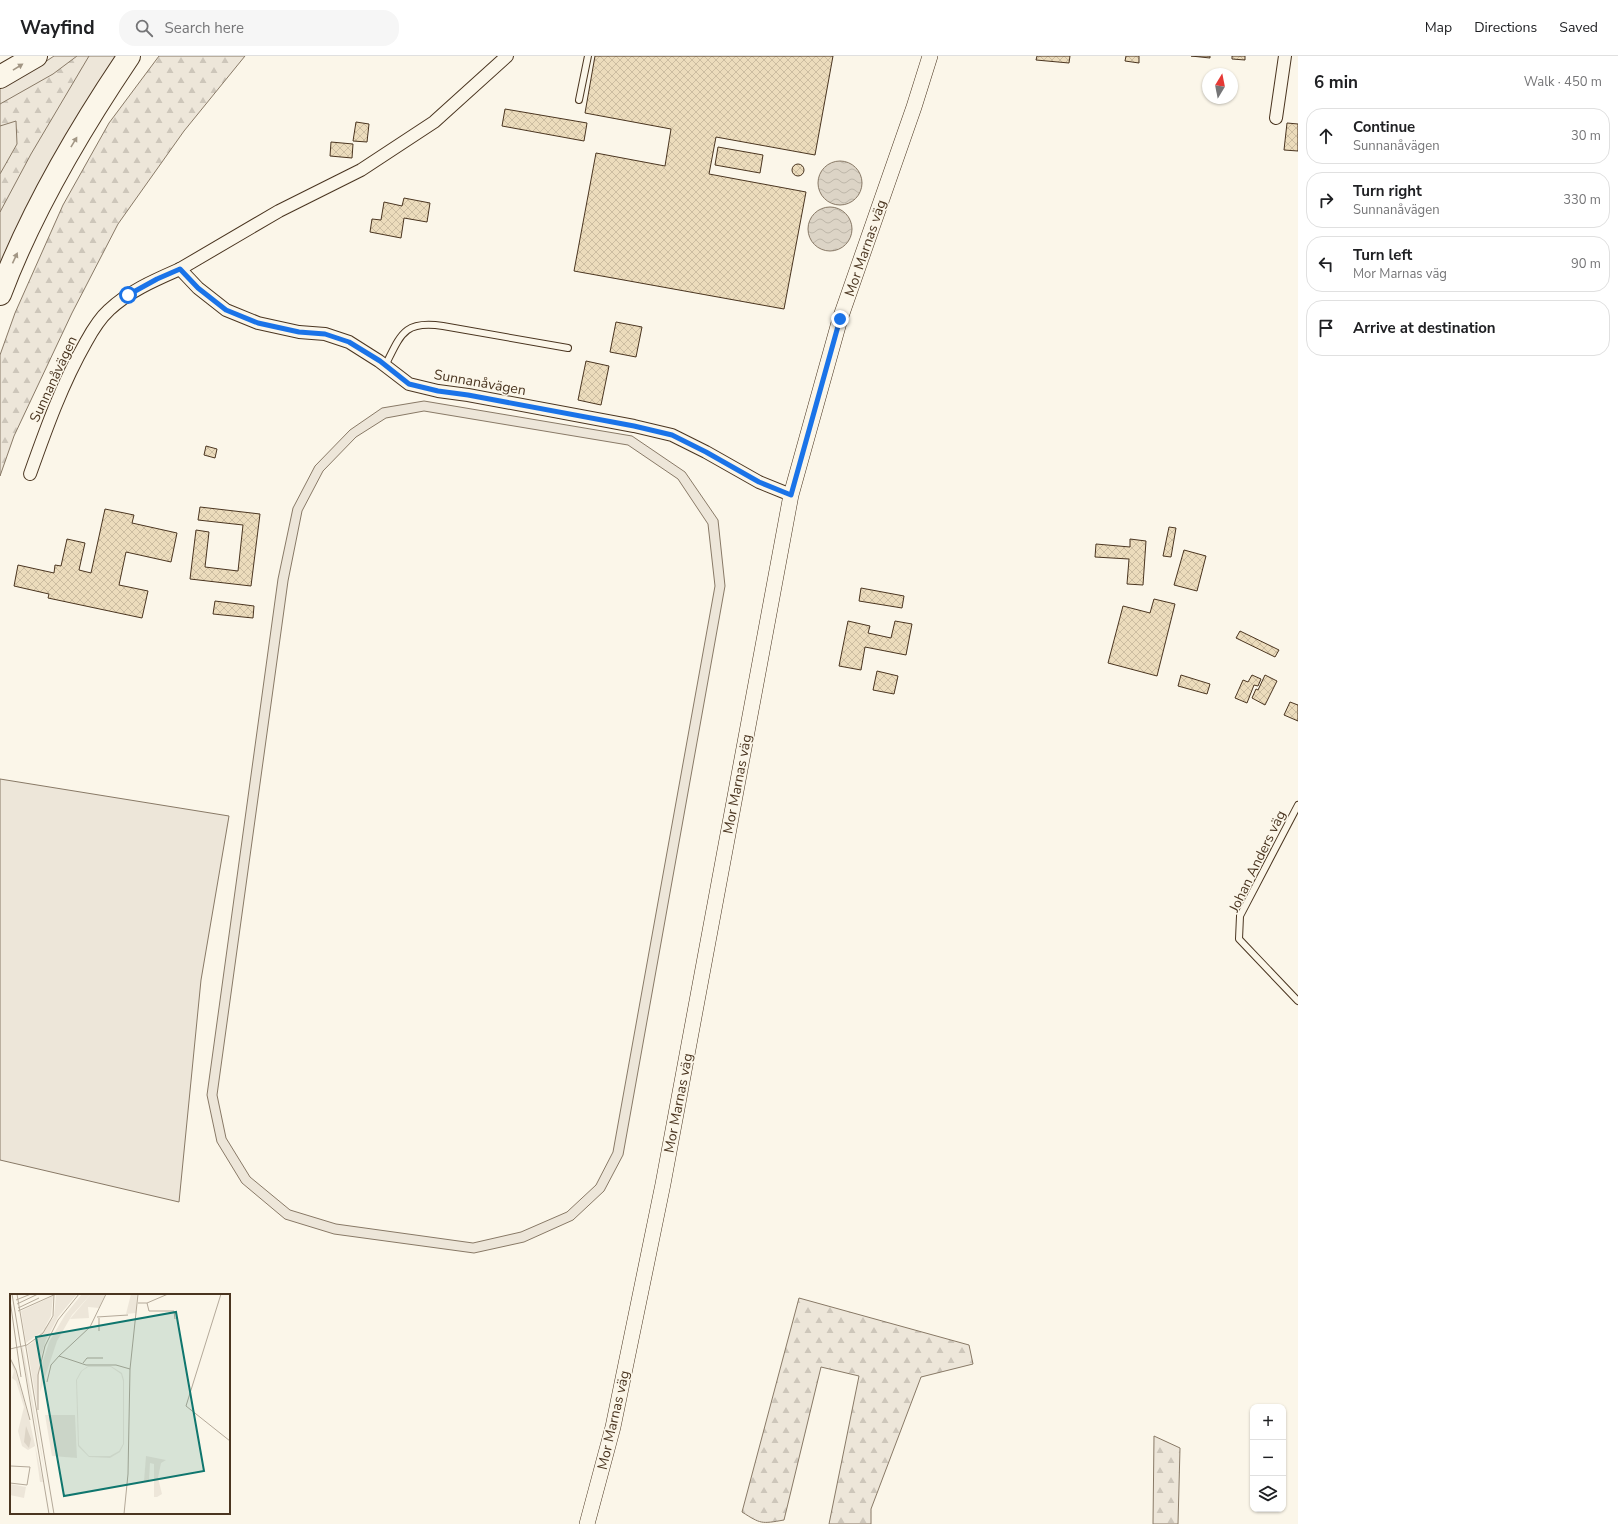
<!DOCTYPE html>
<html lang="en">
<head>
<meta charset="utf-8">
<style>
	:root { --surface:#fff; --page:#f6f6f6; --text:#202124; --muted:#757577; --line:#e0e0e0 }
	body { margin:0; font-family:"Nunito Sans",sans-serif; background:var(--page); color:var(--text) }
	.controls { position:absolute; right:12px; bottom:12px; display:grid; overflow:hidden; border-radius:8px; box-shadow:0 1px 3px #0004 }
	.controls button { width:36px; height:36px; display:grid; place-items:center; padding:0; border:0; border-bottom:1px solid var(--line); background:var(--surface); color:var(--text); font:20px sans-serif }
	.compass { position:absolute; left:1202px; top:12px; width:36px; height:36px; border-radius:50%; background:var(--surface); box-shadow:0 1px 3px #0004; rotate:10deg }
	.stop { position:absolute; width:12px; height:12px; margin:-9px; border:3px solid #1a73e8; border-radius:50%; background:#fff }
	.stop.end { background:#1a73e8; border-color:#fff; box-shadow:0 1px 4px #0008 }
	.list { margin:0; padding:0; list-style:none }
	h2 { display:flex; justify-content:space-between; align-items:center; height:52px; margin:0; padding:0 16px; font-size:17px }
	h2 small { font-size:13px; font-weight:400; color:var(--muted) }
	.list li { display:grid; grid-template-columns:26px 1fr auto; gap:12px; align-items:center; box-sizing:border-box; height:56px; margin:0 8px 8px; padding:0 8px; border:1px solid var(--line); border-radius:16px }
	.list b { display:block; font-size:15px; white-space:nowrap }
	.list p { margin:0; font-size:13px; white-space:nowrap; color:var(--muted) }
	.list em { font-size:13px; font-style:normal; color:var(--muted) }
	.icon { flex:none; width:22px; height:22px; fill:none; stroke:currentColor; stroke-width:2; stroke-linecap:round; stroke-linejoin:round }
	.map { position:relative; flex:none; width:1298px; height:1468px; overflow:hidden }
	header { display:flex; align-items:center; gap:24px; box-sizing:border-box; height:56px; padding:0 20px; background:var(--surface); border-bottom:1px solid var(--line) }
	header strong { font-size:19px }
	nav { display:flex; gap:22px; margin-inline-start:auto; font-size:14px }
	.search { width:280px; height:36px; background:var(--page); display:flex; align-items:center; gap:10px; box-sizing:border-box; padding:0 14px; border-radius:16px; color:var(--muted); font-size:15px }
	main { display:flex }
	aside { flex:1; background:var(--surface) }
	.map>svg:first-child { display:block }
	.green { fill:#ede6d9; stroke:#887966; fill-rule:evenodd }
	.forest { fill:url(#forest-firs); stroke:#887966 }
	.water { fill:url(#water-waves); stroke:#887966 }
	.building { fill:url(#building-cross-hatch); stroke:#4a3520 }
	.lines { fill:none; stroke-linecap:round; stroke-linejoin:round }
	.service-casing { stroke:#4a3520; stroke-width:8 }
	.minor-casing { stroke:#4a3520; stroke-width:14 }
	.tertiary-casing { stroke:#4a3520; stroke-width:16 }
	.motorway-casing { stroke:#4a3520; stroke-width:24 }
	.service { stroke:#fbf6e9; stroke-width:6 }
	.minor { stroke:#fbf6e9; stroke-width:12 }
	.tertiary { stroke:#fbf6e9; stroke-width:15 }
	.motorway { stroke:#fbf6e9; stroke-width:22 }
	.oneway { fill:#a29684 }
	.route { stroke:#1a73e8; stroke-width:5 }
	.labels { text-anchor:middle; stroke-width:3; stroke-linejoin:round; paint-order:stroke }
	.street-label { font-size:14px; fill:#4a3520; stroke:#fbf6e9 }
	.inset-road { fill:none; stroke:#b4a999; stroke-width:1 }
	.view { fill:#0f766e; fill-opacity:0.15; stroke:#0f766e; stroke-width:2 }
	.inset-edge { fill:none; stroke:#4a3520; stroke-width:2 }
</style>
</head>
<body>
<header>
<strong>Wayfind</strong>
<div class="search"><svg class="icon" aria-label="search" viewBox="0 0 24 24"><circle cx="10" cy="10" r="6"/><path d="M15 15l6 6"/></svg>Search here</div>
<nav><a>Map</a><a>Directions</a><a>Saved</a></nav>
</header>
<main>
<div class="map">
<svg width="1298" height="1468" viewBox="0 0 1298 1468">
	<defs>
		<pattern id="forest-firs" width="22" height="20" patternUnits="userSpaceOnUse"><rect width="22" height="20" fill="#ede6d9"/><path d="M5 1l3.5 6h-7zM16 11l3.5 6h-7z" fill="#cdc6ba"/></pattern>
		<pattern id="water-waves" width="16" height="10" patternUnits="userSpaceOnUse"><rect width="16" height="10" fill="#dcd4c6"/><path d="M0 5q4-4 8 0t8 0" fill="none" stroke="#beb7aa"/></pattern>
		<pattern id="building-cross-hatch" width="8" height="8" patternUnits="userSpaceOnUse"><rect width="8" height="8" fill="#ecdcbc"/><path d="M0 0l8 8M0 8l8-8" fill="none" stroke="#ccbda1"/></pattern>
	</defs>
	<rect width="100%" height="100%" fill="#fbf6e9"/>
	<g class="green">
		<path d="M54 0H118L0 216V31L33 14Z"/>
		<path d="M424 345 632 380 685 416 718 464 725 530 623 1099 604 1135 573 1164 524 1186 474 1197 334 1178 285 1163 242 1127 217 1086 207 1039 278 523 293 452 315 410 350 374 382 352ZM424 355 628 389 678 423 708 468 715 530 613 1096 596 1129 567 1156 521 1176 473 1187 336 1168 290 1154 250 1121 226 1082 217 1039 288 525 302 455 323 415 356 381 386 362Z"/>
		<path d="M0 723 229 760 201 924 179 1146 0 1104Z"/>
	</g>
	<g class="forest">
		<path d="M77 0H89L31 98 0 156V118L17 88 16 65 0 70V48L53 18Z"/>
		<path d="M159 0H245L184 75 118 168 72 257 14 380 0 420V299L15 257 63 149 109 67Z"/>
		<path d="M799 1242 969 1289 973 1308 921 1321 871 1453V1468H829L859 1320 821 1311 784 1464C761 1468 761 1468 742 1456Z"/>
		<path d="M1154 1380 1180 1392 1178 1468H1153Z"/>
	</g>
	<g class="water">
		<circle cx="840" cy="127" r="22"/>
		<circle cx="830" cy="173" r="22"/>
	</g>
	<g class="building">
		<path d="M595 0H833L815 99 716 81 709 118 806 136 784 253 574 215 596 97 665 110 671 73 585 57Z"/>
		<path d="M1037 0H1070L1069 7 1036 4Z"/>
		<path d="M1126 0H1139V7L1125 5Z"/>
		<path d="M1191 0H1210V2Z"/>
		<path d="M1232 0H1245V4L1232 3Z"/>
		<path d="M505 53 587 67 584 85 502 70Z"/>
		<path d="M356 66 369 68 367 86 353 85Z"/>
		<path d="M1287 67 1298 68V95L1284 94Z"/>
		<path d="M331 86 353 88 352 102 330 100Z"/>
		<path d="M718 91 763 99 760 117 715 109Z"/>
		<circle cx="798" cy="114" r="6"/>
		<path d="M404 142 430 147 427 166 404 162 401 182 370 176 372 163 381 164 384 146 402 150Z"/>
		<path d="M616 266 642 271 636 301 610 296Z"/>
		<path d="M586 305 609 310 601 349 578 344Z"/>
		<path d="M206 390 217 393 215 402 204 399Z"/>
		<path d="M200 451 260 458 251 530 190 523 196 474 209 476 205 511 238 515 243 469 198 464Z"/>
		<path d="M105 453 134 459 132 467 177 477 171 506 126 496 119 529 148 535 142 562 48 542 49 538 14 530 18 509 54 517 55 509 61 510 67 483 85 487 79 514 91 517Z"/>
		<path d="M1169 471 1176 472 1171 501 1163 500Z"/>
		<path d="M1130 483 1146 485 1143 529 1127 528 1129 503 1095 501 1096 488 1130 491Z"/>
		<path d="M1184 494 1206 500 1197 535 1174 529Z"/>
		<path d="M861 532 904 540 902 552 859 545Z"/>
		<path d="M1154 543 1175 548 1157 620 1108 607 1123 550 1150 557Z"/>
		<path d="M215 545 254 550 253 562 213 558Z"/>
		<path d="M848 565 870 570 868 577 891 582 895 565 912 568 906 599 865 591 861 614 839 610Z"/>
		<path d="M1240 575 1279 594 1275 601 1236 582Z"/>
		<path d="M877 615 898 620 894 638 873 634Z"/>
		<path d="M1181 619 1210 628 1207 638 1178 630Z"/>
		<path d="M1252 619 1261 623 1258 630 1254 629 1247 647 1235 642 1243 624 1248 626Z"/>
		<path d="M1265 619 1277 625 1265 649 1252 642 1256 633 1258 634Z"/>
		<path d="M1290 646 1298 649V665L1284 659Z"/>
	</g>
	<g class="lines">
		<defs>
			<g id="service">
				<path d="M579 44 588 0"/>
				<path d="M385 310C401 278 404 264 443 270L568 292"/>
				<path d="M1298 749 1240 860 1239 883 1298 945"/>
			</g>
			<g id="minor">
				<path d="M507 0 434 66 361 114 279 155 180 213 198 232 226 254 258 267 299 276 325 278 349 286 379 305 409 328 438 335 468 339 634 370 672 379 706 396 759 426 791 439"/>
				<path d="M1276 62 1285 0"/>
				<path d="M30 418C46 373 62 328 86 286 92 275 99 263 109 254 129 235 155 224 180 213"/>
			</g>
			<path id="tertiary" d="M587 1468 613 1371 663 1128 791 439 840 263 914 51 930 0"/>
			<g id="motorway">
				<path d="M0 21 36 0"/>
				<path d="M0 238C32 153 79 74 129 0"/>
			</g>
		</defs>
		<use href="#service" class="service-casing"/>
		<use href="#minor" class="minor-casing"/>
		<use href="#tertiary" class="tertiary-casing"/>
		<use href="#motorway" class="motorway-casing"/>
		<use href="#service" class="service"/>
		<use href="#minor" class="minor"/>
		<use href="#tertiary" class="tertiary"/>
		<use href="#motorway" class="motorway"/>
	</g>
	<defs><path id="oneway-solid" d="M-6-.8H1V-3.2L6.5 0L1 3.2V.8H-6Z"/></defs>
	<g class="oneway">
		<use href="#oneway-solid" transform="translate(18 11) rotate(-32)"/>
		<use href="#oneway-solid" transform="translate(74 86) rotate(-59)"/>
		<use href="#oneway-solid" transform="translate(15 202) rotate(-65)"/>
	</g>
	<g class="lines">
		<path class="route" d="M128 239 157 223 180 213 198 232 226 254 258 267 299 276 325 278 349 286 380 305 409 328 438 335 468 339 634 370 672 379 706 396 759 426 791 439 840 263"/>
	</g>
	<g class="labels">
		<g class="street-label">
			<text transform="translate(865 192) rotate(-71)" y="5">Mor Marnas väg</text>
			<text transform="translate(53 323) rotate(-65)" y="5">Sunnanåvägen</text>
			<text transform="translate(480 326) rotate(10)" y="5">Sunnanåvägen</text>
			<text transform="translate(737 728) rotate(-79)" y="5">Mor Marnas väg</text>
			<text transform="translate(1257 805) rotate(-64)" y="5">Johan Anders väg</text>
			<text transform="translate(678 1047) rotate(-79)" y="5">Mor Marnas väg</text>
			<text transform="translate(613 1364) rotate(-77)" y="5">Mor Marnas väg</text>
		</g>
	</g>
	<g transform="translate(10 1238)">
		<rect width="220" height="220" fill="#fbf6e9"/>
		<path d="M67 0 48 23 36 46 29 68 28 116 17 52 22 49 44 23 46 1ZM81 0H95L89 14 78 13 79 24 60 25ZM121 0H127L126 19 116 20ZM43 2 41 22 33 37 16 49 11 17ZM13 53 23 108 38 196 11 54ZM0 65 4 72 19 124 33 188H30L25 152 18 156 12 152 8 137 14 113 6 87 2 84 4 77ZM78 72H101L112 79 114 86V150L110 158 100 164 79 163 68 152 66 86 71 77ZM78 73H101L111 80 113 87V150L109 157 100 162H79L69 151 67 86 72 77ZM35 121H65L67 164 42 162ZM0 190 16 193 14 204 0 201Z" fill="#ede6d9" fill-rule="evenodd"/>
		<path d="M72 0H81L62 21 47 47 30 98 32 70 39 48 55 21ZM36 39 27 67 25 95 22 80 29 50 21 53ZM136 162 156 166 151 169 148 184 152 200 147 203H144V170L140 169 139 187H134Z" fill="#ede6d9"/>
		<path d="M16 132 21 145 19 154 14 148Z" fill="#dcd4c6"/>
		<path class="inset-road" d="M2 0 39 220M7 0 44 220M96 0 80 33 49 62 76 71H106L120 75M211 0 176 112 220 147M0 6 11 83M6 6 21 0M128 9H137L158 0M137 9 139 17H164L165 25M7 10 28 0M8 14 29 4M8 17 46 0M87 23 118 21M89 24V37M0 55 17 51 33 39 43 22 44 0M0 64 6 76 20 126M73 69 77 64H93M37 88 41 71 49 62M28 116V81L35 52 48 26 69 0M0 189 17 191 20 173 1 172M114 220 118 180 120 75 128 0"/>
		<path class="view" d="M166 18 194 177 54 202 26 43Z"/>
		<rect width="220" height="220" class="inset-edge"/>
	</g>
</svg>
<div class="controls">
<button>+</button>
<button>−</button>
<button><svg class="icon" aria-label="layers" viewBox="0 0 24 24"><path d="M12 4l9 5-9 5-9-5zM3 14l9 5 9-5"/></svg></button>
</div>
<svg class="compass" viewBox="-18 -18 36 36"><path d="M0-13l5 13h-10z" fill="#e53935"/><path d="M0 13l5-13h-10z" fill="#757577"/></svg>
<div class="stop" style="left:128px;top:239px"></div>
<div class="stop end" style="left:840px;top:263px"></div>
</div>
<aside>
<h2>6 min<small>Walk · 450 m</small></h2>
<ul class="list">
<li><svg class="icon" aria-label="ahead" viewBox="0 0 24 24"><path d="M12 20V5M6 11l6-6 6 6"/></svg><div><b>Continue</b><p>Sunnanåvägen</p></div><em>30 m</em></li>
<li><svg class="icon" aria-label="right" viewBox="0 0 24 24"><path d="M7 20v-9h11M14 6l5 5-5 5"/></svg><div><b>Turn right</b><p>Sunnanåvägen</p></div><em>330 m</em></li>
<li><svg class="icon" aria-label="left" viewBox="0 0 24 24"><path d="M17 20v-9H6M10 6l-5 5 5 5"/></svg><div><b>Turn left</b><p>Mor Marnas väg</p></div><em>90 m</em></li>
<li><svg class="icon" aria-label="arrive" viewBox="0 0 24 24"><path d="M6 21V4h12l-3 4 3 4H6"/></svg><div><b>Arrive at destination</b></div></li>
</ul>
</aside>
</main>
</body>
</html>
